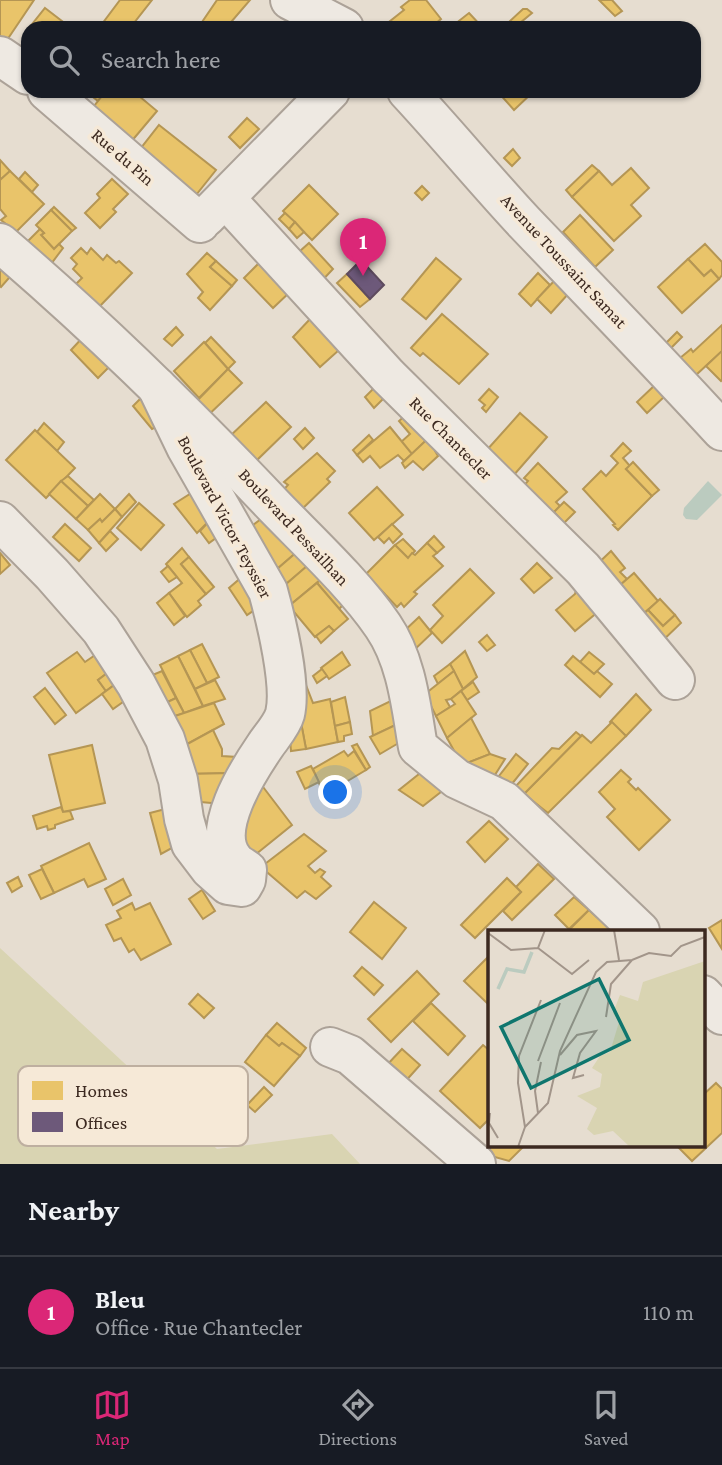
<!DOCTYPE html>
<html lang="en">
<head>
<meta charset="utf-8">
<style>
	:root { --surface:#171b24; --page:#20242c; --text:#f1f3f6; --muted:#9ea1a6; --line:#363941; --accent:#db2777 }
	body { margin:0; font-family:"Crimson Pro",serif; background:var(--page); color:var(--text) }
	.you { position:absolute; left:336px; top:793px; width:24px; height:24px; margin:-18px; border:5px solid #fff; border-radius:50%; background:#1a73e8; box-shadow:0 0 0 10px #1a73e833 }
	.badge { display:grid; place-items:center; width:46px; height:46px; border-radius:50%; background:var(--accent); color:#fff; font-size:23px; font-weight:700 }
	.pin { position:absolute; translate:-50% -58px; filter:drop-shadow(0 2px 4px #0008) }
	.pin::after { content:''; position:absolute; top:37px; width:24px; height:21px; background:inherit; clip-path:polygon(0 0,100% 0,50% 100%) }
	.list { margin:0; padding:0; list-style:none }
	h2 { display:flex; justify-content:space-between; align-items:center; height:91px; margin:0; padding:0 28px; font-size:30px }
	h2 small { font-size:23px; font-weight:400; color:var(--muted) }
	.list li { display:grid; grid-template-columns:46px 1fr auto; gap:21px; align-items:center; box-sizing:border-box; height:112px; padding:0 28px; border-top:2px solid var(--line) }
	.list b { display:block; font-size:26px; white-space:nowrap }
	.list p { margin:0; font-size:23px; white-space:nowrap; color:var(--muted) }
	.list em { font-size:23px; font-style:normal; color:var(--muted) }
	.icon { flex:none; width:38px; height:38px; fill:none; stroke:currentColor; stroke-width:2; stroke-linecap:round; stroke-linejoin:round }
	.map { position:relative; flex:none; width:722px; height:1164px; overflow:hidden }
	.search { position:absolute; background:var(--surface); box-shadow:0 2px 5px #0004; left:21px; right:21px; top:21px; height:77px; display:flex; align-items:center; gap:18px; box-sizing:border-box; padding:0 24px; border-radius:21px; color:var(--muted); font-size:26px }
	.sheet { height:203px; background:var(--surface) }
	nav { display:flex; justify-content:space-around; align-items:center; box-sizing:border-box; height:98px; border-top:2px solid var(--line); background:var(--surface); font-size:19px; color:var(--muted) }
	nav a { display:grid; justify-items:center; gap:4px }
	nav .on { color:var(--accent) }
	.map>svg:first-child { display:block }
	.green { fill:#d9d4b2 }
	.water { fill:#bbcbbf }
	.homes { fill:#e9c46a; stroke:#b59654; stroke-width:2 }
	.offices { fill:#6d597a; stroke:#5e4b5f; stroke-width:2 }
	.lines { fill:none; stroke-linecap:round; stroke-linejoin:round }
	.minor-casing { stroke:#aca298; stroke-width:42 }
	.minor { stroke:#eee9e2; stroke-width:38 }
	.labels { text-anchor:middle; stroke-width:7; stroke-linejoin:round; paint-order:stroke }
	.street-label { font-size:18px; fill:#3c2920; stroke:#f6e9d7 }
	.inset-river { fill:none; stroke:#bbcbbf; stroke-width:3.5 }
	.inset-road { fill:none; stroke:#a2958a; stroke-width:2 }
	.view { fill:#0f766e; fill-opacity:0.15; stroke:#0f766e; stroke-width:3.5 }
	.inset-edge { fill:none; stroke:#3c2920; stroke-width:3.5 }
	.key { fill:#f6e9d7; stroke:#beafa0; stroke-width:2 }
	.key-label { font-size:19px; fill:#3c2920 }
</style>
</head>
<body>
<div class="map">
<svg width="722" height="1164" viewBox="0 0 722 1164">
	<rect width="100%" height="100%" fill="#e6ddd0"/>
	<path class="green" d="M0 948 217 1149 332 1134 360 1164H0Z"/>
	<path class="water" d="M708 481 722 495 697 520 686 519 683 515 684 508Z"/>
	<g class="homes">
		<path d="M0 0H34L1 49 0 48Z"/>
		<path d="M120 0H152L130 28H103L105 26 102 24Z"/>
		<path d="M217 0H250L226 28H198Z"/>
		<path d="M410 0H426L441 19 430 28H394L389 22 404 10 401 7Z"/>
		<path d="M599 0H612L622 11 615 16Z"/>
		<path d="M45 8 71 28H29Z"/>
		<path d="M523 9H527L532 13 515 27 510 21Z"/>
		<path d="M469 13 483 28H450Z"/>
		<path d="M92 91H106L98 101 89 94Z"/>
		<path d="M106 91H133L157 111 125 149 87 115Z"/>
		<path d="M497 91H534L514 110Z"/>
		<path d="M247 118 259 129 240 148 229 137Z"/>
		<path d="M159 125 216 170 188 205 134 157Z"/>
		<path d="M513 149 520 158 512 166 504 158Z"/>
		<path d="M0 160 10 171 0 180Z"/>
		<path d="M592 165 599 171 572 197 566 190Z"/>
		<path d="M631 168 649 188 631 205 641 216 614 241 572 197 599 171 612 185Z"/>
		<path d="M10 171 44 204 16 232 1 220 6 216 0 209V180Z"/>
		<path d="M25 172 38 185 32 192 19 179Z"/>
		<path d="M112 179 128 194 113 209 116 212 100 228 85 213 100 198 97 194Z"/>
		<path d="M309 185 338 214 312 240 283 211Z"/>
		<path d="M422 186 429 193 422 200 415 193Z"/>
		<path d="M54 207 76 228 72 231 51 210Z"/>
		<path d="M51 210 72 231 54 249 41 235 44 233 36 225Z"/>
		<path d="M285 213 295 222 289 229 279 219Z"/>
		<path d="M580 215 613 250 595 267 563 232Z"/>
		<path d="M295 222 304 232 297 238 289 229Z"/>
		<path d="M40 229 44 233 41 235 54 249 59 244 63 248 51 264 27 242Z"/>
		<path d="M309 243 333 269 316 287 290 260Z"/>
		<path d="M705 244 722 262V275L719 279 711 270 704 276 688 259Z"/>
		<path d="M81 248 87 254 91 248 103 260 107 255 116 263 119 261 132 273 98 308 74 286 82 278 73 269 77 264 71 258Z"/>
		<path d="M207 253 216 261 210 267 232 286 210 310 198 298 203 292 187 274Z"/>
		<path d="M436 258 461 279 426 319 402 299Z"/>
		<path d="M688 259 704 276 711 270 719 279 682 313 658 287Z"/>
		<path d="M0 260 16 270 1 287 0 286Z"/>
		<path d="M262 260 291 291 273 308 244 278Z"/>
		<path d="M216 261 237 280 232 286 210 267Z"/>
		<path d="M538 273 550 285 531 306 519 294Z"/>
		<path d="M347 274 370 299 360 307 337 283Z"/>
		<path d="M556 279 569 293 551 313 537 299Z"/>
		<path d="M442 314 488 354 459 384 423 353 420 356 411 348Z"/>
		<path d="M311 318 339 350 320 367 293 337Z"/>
		<path d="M722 325V351L696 375 680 358 691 349 693 352Z"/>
		<path d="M176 327 183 335 172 346 164 339Z"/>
		<path d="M677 332 682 337 671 348 666 343Z"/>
		<path d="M85 335 113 363 98 378 71 350Z"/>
		<path d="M211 337 235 362 228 369 205 343Z"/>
		<path d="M204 342 228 369 199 398 174 371Z"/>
		<path d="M722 351V380L721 381 706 366Z"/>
		<path d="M228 369 242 383 203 420 191 407Z"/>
		<path d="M383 379 389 393 374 408 365 397Z"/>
		<path d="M655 385 665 396 647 413 637 402Z"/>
		<path d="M489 389 498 397 486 412 482 408 485 405 479 400Z"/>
		<path d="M143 396 158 426 152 429 133 406Z"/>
		<path d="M266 402 291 427 254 463 228 438Z"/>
		<path d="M409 412 436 431 412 454 400 443 410 434 399 421Z"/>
		<path d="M520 413 547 437 513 476 486 451Z"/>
		<path d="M44 423 64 442 57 451 37 432Z"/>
		<path d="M390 427 412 454 404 461 398 455 380 468 370 456 363 462 357 455Z"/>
		<path d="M305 428 314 438 303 449 294 439Z"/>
		<path d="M35 430 75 468 46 498 6 460Z"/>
		<path d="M436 431 446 441 435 451 438 456 423 470 413 461 405 468 402 463Z"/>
		<path d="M369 435 373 440 357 455 353 450Z"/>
		<path d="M623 443 631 451 623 458 630 466 626 469 652 496 618 530 613 525 615 524 583 489 601 471 606 476 618 463 611 456Z"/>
		<path d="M317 453 335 471 327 479 330 482 298 513 279 495 288 485 284 482Z"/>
		<path d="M633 462 659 490 652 496 626 469Z"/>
		<path d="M538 463 567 492 556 502 560 506 544 523 521 489 528 481 524 478Z"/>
		<path d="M68 476 94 500 88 506 61 481Z"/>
		<path d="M61 481 88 506 76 519 49 494Z"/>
		<path d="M377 487 403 515 374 540 349 513Z"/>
		<path d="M193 492 216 514 197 533 174 504Z"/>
		<path d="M100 494 115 509 102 522 100 519 88 530 76 519Z"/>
		<path d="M129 494 136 502 122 517 115 509Z"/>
		<path d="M564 502 575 512 564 523 554 512Z"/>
		<path d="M139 503 164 525 141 550 117 528Z"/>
		<path d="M115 509 122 517 99 543 88 530 100 519 102 522Z"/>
		<path d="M216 514 227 530 209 543 200 531Z"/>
		<path d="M261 519 298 551 269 576 245 531Z"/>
		<path d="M65 524 91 548 79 561 53 537Z"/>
		<path d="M392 524 402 534 393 543 389 538 384 543 378 537Z"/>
		<path d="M110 531 118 539 106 551 99 543Z"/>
		<path d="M434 536 444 547 437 553 427 543Z"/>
		<path d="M403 539 415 551 408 558 395 545Z"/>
		<path d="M427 543 437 553 433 556 443 566 414 592 417 594 404 607 401 603 397 607 366 574 395 545 408 558 412 553 415 555Z"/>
		<path d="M182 548 189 557 181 564 206 594 198 601 201 605 187 617 169 593 182 583 166 564Z"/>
		<path d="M298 551 310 564 278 591 269 576Z"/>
		<path d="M611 551 625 568 620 572 627 579 611 593 590 571Z"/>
		<path d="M0 553 10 565 0 574Z"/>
		<path d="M189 557 214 587 206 594 181 564Z"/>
		<path d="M537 563 552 578 534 593 521 579Z"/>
		<path d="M168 566 177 577 169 582 161 572Z"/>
		<path d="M307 566 320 580 289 606 278 591Z"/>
		<path d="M470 569 494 593 442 643 430 630 443 616 433 605Z"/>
		<path d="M250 570 265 603 247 615 229 588Z"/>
		<path d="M634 573 658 601 635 621 611 593Z"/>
		<path d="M580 577 605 606 575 631 556 610 575 594Z"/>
		<path d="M320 580 344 604 339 609 317 583Z"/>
		<path d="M317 583 348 619 334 631 329 626 315 637 289 606Z"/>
		<path d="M169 593 185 616 174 625 157 603Z"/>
		<path d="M660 599 675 615 663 626 648 610Z"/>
		<path d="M648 610 663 626 675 615 681 623 657 646 635 621Z"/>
		<path d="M419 617 432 633 410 654 402 633Z"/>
		<path d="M329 626 334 631 321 643 316 636Z"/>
		<path d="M487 635 495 645 487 651 479 642Z"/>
		<path d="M202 644 219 677 207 683 190 650Z"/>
		<path d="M190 650 207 683 195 689 178 656Z"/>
		<path d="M101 651 114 668 98 680 106 691 76 713 47 673 77 652 85 662Z"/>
		<path d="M465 651 477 677 463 689 450 664Z"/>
		<path d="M342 652 350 665 329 679 321 668Z"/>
		<path d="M589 652 604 664 594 674 580 662Z"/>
		<path d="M178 656 203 706 184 713 160 665Z"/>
		<path d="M573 656 594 674 597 671 612 684 600 697 565 665Z"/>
		<path d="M450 664 454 671 438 684 434 676Z"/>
		<path d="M114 668 121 680 106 691 98 680Z"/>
		<path d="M322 669 327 676 317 683 313 676Z"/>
		<path d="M162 671 176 698 159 706 143 679Z"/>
		<path d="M454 671 463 689 451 699 446 700 450 707 436 716 425 694Z"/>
		<path d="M121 680 130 697 113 709 102 694Z"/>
		<path d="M215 680 225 699 203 706 195 689Z"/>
		<path d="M304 680 313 703 330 699 338 742 306 749 298 707Z"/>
		<path d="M473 682 479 692 467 700 461 691Z"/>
		<path d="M45 688 66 715 55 724 34 697Z"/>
		<path d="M461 691 476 714 447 738 436 716 455 704 451 699Z"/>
		<path d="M636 694 651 710 626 736 610 722Z"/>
		<path d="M345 697 350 722 335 726 331 702Z"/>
		<path d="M399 697 404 721 373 736 370 711Z"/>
		<path d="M176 698 184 713 166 719 159 706Z"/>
		<path d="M214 703 224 724 180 748 166 719Z"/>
		<path d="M300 717 306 749 291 751 289 726Z"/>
		<path d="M471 718 490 754 462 765 447 738Z"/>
		<path d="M404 721 402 741 380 754 370 737Z"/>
		<path d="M350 722 352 734 344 736V741L338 742 335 726Z"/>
		<path d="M612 722 626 736 548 813 524 794 582 735 591 743Z"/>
		<path d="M213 730 222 749V756L237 757 233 773 186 774 180 748Z"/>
		<path d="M576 732 581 736 524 794 514 788 552 748 559 749Z"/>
		<path d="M357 744 370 767 366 770 352 746Z"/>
		<path d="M92 745 105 803 63 812 49 755Z"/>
		<path d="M344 751 348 756 354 751 366 770 324 795 313 769Z"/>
		<path d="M490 754 505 759 493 778 462 765Z"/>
		<path d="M516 754 528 764 511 785 499 776Z"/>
		<path d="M311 766 319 782 305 789 297 772Z"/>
		<path d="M424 770 446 788 423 806 399 790Z"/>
		<path d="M621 770 631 779 628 782 636 790 638 788 670 820 639 850 607 817 615 809 599 792Z"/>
		<path d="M233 773 222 804 190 801 186 774Z"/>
		<path d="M257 779 292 825 250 859 236 815Z"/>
		<path d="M61 807 63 812 70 811 73 819 55 825V828L48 830 47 826 37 829 33 816Z"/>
		<path d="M173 807 181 843 161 854 150 813Z"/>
		<path d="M489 821 508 839 485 862 467 842Z"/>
		<path d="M304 834 326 851 308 866 315 873 320 869 325 872 321 877 331 886 316 899 305 891 297 898 261 867Z"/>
		<path d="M89 843 106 879 88 887 84 879 54 893 41 866Z"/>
		<path d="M538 864 554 879 512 920 503 911 521 892 516 887Z"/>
		<path d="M42 869 54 893 41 899 29 875Z"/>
		<path d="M18 877 22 886 12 892 7 883Z"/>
		<path d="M507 878 521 892 475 938 461 925Z"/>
		<path d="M123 879 131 895 113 905 105 889Z"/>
		<path d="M202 890 215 911 203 919 189 899Z"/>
		<path d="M574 897 589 910 569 929 555 915Z"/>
		<path d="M374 902 406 928 382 959 350 932Z"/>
		<path d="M132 903 135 910 150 903 171 944 141 960 134 949 129 952 121 938 114 941 106 925 121 918 117 911Z"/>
		<path d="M589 910 612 931H568Z"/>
		<path d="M722 920V949L709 928Z"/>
		<path d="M489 956V1005L464 981Z"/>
		<path d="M362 967 383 985 374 995 354 976Z"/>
		<path d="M417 971 439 994 391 1042 368 1019Z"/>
		<path d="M198 994 214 1008 204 1018 189 1004Z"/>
		<path d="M431 1003 465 1036 448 1055 413 1021Z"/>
		<path d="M277 1023 306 1048 300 1056 282 1043 279 1046 266 1035Z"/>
		<path d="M266 1035 279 1046 282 1043 300 1056 274 1086 245 1062Z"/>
		<path d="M483 1045 489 1050V1119L480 1128 440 1091Z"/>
		<path d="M402 1049 420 1065 403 1084 385 1067Z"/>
		<path d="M716 1083 722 1089V1133L692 1161 676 1145H703V1095Z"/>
		<path d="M264 1087 272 1095 255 1112 247 1105Z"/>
		<path d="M493 1145H525L509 1161 484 1154Z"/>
	</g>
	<path class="offices" d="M361 260 384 285 370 299 347 274Z"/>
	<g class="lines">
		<defs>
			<g id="minor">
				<path d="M290 0 344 28"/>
				<path d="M0 56 28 75"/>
				<path d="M47 91 200 223"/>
				<path d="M407 91C447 134 484 179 524 222 590 291 657 360 722 431"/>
				<path d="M225 198 388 376 583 569 675 680"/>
				<path d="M206 217 330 91"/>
				<path d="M0 243C97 326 188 415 276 508 311 544 355 585 383 626 407 661 411 707 418 747L457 779 504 801 640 931"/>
				<path d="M0 521 52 574 101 630 136 684 165 739 178 780 184 819 191 844 210 869 228 885 242 887 246 880 247 870C243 867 237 864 234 860 209 831 248 771 265 746 271 737 282 725 285 714 292 685 276 620 268 591L186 447 157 387"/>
				<path d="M703 995 722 1015"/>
				<path d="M330 1047 350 1055 476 1164"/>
			</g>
		</defs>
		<use href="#minor" class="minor-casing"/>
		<use href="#minor" class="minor"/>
	</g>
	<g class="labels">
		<g class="street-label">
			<text transform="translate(123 157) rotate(41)" y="6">Rue du Pin</text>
			<text transform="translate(564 261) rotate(47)" y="6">Avenue Toussaint Samat</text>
			<text transform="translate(451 438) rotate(45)" y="6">Rue Chantecler</text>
			<text transform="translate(225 517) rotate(62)" y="6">Boulevard Victor Teyssier</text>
			<text transform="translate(294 527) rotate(47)" y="6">Boulevard Pessailhan</text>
		</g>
	</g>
	<g transform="translate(488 930)">
		<rect width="217" height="217" fill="#e6ddd0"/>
		<path d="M217 31V217H142L125 201 106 205 99 199 109 178 89 166 112 157 114 144 104 138 112 126 122 122 131 92 125 83 132 65 150 71 155 52Z" fill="#d9d4b2"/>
		<path class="inset-river" d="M10 59 19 39 36 42 44 22"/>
		<path class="inset-road" d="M126 0 131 30M0 3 23 20 50 18 57 0M50 18 84 44 101 30M118 87 123 54 144 30M72 125 89 105 108 101 92 123 85 148 96 145M50 131 72 73M2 183 1 193 10 208M50 183 47 161 53 132M37 197 60 173 72 121 108 42 119 32 144 30 161 23 183 26 193 16 217 7M30 217 37 197 30 153 31 126 53 70"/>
		<path class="view" d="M111 49 141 110 43 158 13 97Z"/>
		<rect width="217" height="217" class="inset-edge"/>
	</g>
	<rect x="18" y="1066" width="230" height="80" rx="10" class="key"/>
	<rect x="32" y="1081" width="31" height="19" fill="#e9c46a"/>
	<rect x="32" y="1112" width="31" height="20" fill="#6d597a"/>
	<g class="key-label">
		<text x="75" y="1097">Homes</text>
		<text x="75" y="1129">Offices</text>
	</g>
</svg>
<div class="you"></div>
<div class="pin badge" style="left:363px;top:276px">1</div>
<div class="search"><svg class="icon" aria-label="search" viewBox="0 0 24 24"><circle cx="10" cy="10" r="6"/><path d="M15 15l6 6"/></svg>Search here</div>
</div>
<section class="sheet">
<h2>Nearby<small></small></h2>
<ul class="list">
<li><span class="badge">1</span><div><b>Bleu</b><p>Office · Rue Chantecler</p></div><em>110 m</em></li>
</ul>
</section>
<nav>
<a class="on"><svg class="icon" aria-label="map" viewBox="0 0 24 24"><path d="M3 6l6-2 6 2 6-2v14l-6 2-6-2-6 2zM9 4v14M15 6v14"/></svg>Map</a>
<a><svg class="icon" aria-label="directions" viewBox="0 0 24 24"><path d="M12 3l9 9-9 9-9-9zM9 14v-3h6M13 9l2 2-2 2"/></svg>Directions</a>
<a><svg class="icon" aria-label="saved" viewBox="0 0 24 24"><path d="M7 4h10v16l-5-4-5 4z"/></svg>Saved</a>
</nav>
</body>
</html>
